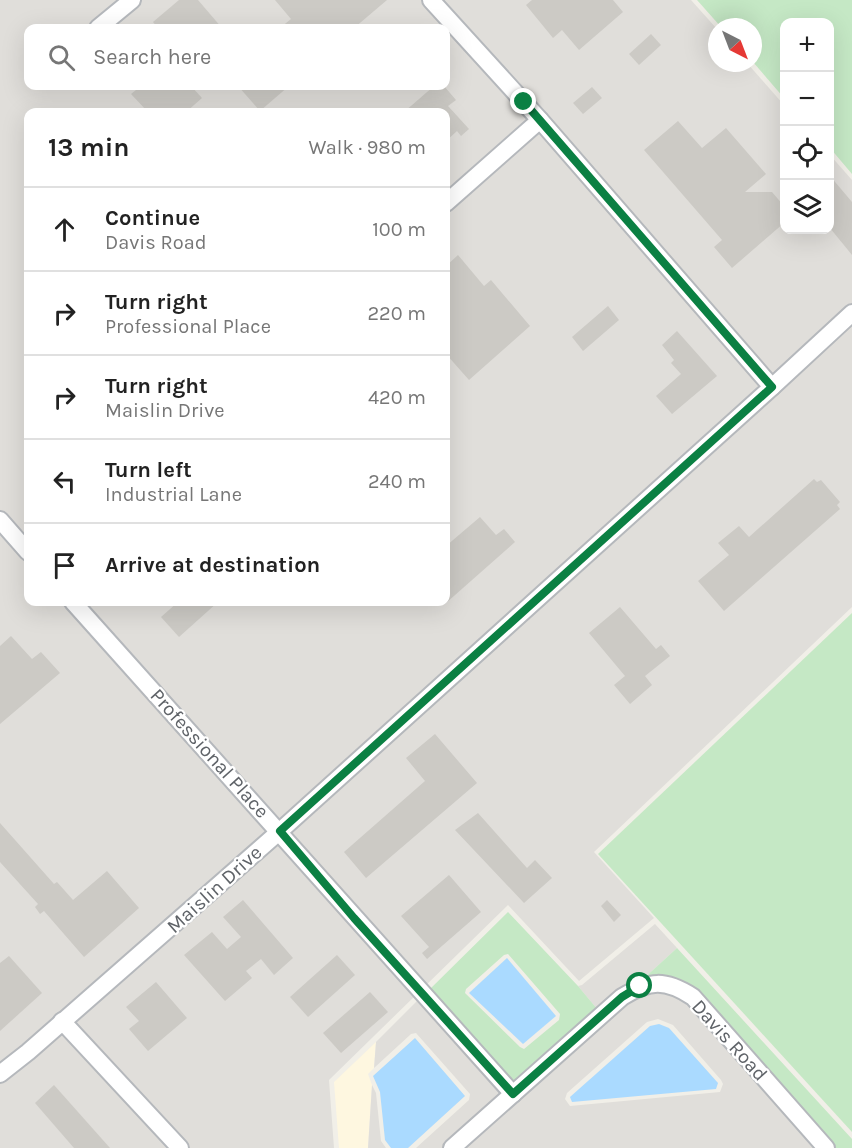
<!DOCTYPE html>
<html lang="en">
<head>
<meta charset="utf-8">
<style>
	:root { --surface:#fff; --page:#f6f6f6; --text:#222; --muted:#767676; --line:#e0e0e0 }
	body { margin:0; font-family:Karla,sans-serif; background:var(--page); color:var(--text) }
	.controls { position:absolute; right:18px; top:18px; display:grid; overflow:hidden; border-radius:12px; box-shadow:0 6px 24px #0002 }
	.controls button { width:54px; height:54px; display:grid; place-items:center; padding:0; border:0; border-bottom:2px solid var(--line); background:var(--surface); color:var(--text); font:30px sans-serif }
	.compass { position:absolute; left:708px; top:18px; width:54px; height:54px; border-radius:50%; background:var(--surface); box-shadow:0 6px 24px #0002; rotate:138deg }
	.stop { position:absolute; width:18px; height:18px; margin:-14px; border:4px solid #0b8043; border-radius:50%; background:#fff }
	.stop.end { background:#0b8043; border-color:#fff; box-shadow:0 2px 6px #0008 }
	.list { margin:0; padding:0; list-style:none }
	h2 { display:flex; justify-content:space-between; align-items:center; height:78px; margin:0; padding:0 24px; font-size:26px }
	h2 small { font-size:20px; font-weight:400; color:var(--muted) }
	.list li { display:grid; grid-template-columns:39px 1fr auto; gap:18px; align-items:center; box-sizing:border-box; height:84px; padding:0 24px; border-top:2px solid var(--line) }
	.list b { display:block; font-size:22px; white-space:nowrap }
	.list p { margin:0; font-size:20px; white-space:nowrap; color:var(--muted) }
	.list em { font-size:20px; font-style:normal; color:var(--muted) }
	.icon { flex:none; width:33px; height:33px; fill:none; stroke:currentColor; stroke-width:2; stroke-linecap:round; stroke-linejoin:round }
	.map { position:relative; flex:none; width:852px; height:1148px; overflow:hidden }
	.search { position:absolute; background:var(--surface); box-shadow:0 6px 24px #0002; left:24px; top:24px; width:426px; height:66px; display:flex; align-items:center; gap:15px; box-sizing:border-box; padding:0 21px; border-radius:12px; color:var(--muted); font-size:22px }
	.panel { position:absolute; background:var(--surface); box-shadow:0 6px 24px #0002; left:24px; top:108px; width:426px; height:498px; border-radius:12px }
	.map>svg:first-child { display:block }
	.commercial { fill:#fef7e0 }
	.industrial { fill:#e0deda; fill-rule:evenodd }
	.green { fill:#c5e8c5; fill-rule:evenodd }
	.water { fill:#aadaff }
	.building { fill:#cccac5 }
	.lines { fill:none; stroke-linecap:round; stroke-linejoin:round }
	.minor-casing { stroke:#b5b8bc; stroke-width:20 }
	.minor { stroke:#fff; stroke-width:16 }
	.route { stroke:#0b8043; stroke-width:8 }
	.labels { text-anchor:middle; stroke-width:4.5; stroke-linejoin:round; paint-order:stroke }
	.street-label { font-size:20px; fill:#5f6368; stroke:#fff }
</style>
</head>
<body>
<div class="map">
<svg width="852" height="1148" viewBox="0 0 852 1148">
	<rect width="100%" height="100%" fill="#f1efe8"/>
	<path class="commercial" d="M376 1042 374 1068 368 1074 372 1085 368 1148H339L334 1082Z"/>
	<g class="industrial">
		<path d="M0 0H691L717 29V63H747L784 105V230H830V155L852 180V607L594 852 654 918 579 981 508 905 329 1080 334 1148H0ZM28 28H446V86H28ZM28 112H446V602H28Z"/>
		<path d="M655 924 677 948 642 980 598 1010 578 986 582 985Z"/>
		<path d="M660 989 689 1001 819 1148H461L626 1001 643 992ZM658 1019 673 1025 721 1080 723 1084 720 1092 570 1106 565 1099 567 1093 647 1022Z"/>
		<path d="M420 998 505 1093 442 1148H416L469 1100 470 1094 416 1033 411 1034 374 1068 376 1042Z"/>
		<path d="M372 1085 376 1093 381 1141 386 1148H368Z"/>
	</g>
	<g class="green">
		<path d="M697 0H852V174L830 148V22H784V98L753 62V27H721Z"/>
		<path d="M852 613V1132L598 854Z"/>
		<path d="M508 912 578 986 598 1010 513 1086 428 991ZM508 954 560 1014 559 1020 524 1049 520 1047 465 993 466 989 504 955Z"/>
		<path d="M677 948 852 1139V1148H833L697 993 642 980Z"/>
	</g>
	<g class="water">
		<path d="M507 958 556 1016 523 1044 469 993Z"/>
		<path d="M659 1024 669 1028 718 1083 716 1089 572 1102 570 1097 650 1026Z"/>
		<path d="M415 1038 465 1096 408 1148H391L385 1140 380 1092 373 1076Z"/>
	</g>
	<g class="building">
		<path d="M179 0H198L222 28H158L153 22Z"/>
		<path d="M275 0H387L354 28H280L291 19Z"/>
		<path d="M532 0H613L623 12 579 50 562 30 553 38 526 5Z"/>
		<path d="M651 34 661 45 639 65 629 54Z"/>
		<path d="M141 86H191L202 98 186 112H148L131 94Z"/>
		<path d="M238 86H289L260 111Z"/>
		<path d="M434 86H444L456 100 448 106 469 129 461 136 457 131 446 141V112H404Z"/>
		<path d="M592 87 602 98 583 114 573 103Z"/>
		<path d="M678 121 702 148 726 128 766 174 745 192H772L784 206V223L732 268 714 247 722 240 644 150Z"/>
		<path d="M830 176 852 202V255L830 228Z"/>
		<path d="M458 255 484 286 491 280 530 326 469 380 446 354V266Z"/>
		<path d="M608 306 619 320 583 351 572 337Z"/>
		<path d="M677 331 717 376 672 414 656 396 681 374 671 363 674 360 662 345Z"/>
		<path d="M814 479 817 482 821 480 840 502 837 505 840 509 724 611 698 581 729 555 718 543 739 526 749 537Z"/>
		<path d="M480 517 496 535 504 529 515 542 446 603V546Z"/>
		<path d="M178 602H218L179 637 161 617Z"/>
		<path d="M620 607 656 649 661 645 670 656 645 676 652 685 630 704 614 685 625 676 589 633Z"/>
		<path d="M11 636 32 659 41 652 60 673 0 724V646Z"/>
		<path d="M435 734 477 783 366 878 344 852 425 781 406 758Z"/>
		<path d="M478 813 527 868 535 860 552 878 524 903 455 830Z"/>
		<path d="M0 823 54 884 57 882 73 900 107 871 139 908 84 957 44 911 40 914 35 907 38 904 0 862Z"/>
		<path d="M449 875 481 912 427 959 422 953 429 947 401 916Z"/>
		<path d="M243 900 293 958 274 975 261 959 246 971 252 978 225 1001 184 955 212 932 227 949 241 937 223 917Z"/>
		<path d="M607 900 621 915 614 922 601 906Z"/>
		<path d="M337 955 355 975 308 1017 290 997Z"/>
		<path d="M9 956 42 993 0 1031V963Z"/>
		<path d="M156 982 187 1018 148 1051 129 1029 139 1021 126 1007Z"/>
		<path d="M370 992 388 1012 341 1053 323 1033Z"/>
		<path d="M54 1085 110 1148H74L35 1103Z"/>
	</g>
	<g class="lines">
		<defs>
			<g id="minor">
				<path d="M431 0 540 120 772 387"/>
				<path d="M98 28 132 0"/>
				<path d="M446 203 540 120"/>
				<path d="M0 520 28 552"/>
				<path d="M73 602 513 1094"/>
				<path d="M62 1021 180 1148"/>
				<path d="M0 1074 28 1052 280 831 772 387 852 313"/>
				<path d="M452 1148 622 997C650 980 665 979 693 997L826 1148"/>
			</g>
		</defs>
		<use href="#minor" class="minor-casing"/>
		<use href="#minor" class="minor"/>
	</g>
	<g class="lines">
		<path class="route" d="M524 102 772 387 280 831 354 918 513 1094 622 997 640 986"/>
	</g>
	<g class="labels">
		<g class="street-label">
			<text transform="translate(210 753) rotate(48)" y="7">Professional Place</text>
			<text transform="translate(214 889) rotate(-42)" y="7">Maislin Drive</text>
			<text transform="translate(730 1040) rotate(48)" y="7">Davis Road</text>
		</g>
	</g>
</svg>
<div class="controls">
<button>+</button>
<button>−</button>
<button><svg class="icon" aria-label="locate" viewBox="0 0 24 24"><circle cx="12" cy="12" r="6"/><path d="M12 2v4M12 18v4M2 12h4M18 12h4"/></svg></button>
<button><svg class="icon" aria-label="layers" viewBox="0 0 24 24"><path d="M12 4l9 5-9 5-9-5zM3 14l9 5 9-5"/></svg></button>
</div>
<svg class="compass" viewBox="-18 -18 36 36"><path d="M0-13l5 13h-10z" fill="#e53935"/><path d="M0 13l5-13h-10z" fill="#767676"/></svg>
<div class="stop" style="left:640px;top:986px"></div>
<div class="stop end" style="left:524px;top:102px"></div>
<div class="search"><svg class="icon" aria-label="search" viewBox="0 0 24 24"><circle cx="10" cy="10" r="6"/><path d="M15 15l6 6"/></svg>Search here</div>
<section class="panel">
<h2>13 min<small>Walk · 980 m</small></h2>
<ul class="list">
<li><svg class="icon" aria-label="ahead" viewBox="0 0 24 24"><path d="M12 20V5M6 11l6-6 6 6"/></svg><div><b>Continue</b><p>Davis Road</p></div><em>100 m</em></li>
<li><svg class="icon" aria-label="right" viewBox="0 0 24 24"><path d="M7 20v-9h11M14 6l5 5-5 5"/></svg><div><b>Turn right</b><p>Professional Place</p></div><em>220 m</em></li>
<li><svg class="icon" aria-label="right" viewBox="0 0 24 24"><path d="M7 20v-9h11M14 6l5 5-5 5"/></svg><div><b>Turn right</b><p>Maislin Drive</p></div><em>420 m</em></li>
<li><svg class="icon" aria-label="left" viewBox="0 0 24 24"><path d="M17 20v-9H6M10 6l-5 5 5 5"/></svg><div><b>Turn left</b><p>Industrial Lane</p></div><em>240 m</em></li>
<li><svg class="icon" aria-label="arrive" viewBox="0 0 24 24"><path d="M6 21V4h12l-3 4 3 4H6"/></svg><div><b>Arrive at destination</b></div></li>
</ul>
</section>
</div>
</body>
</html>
